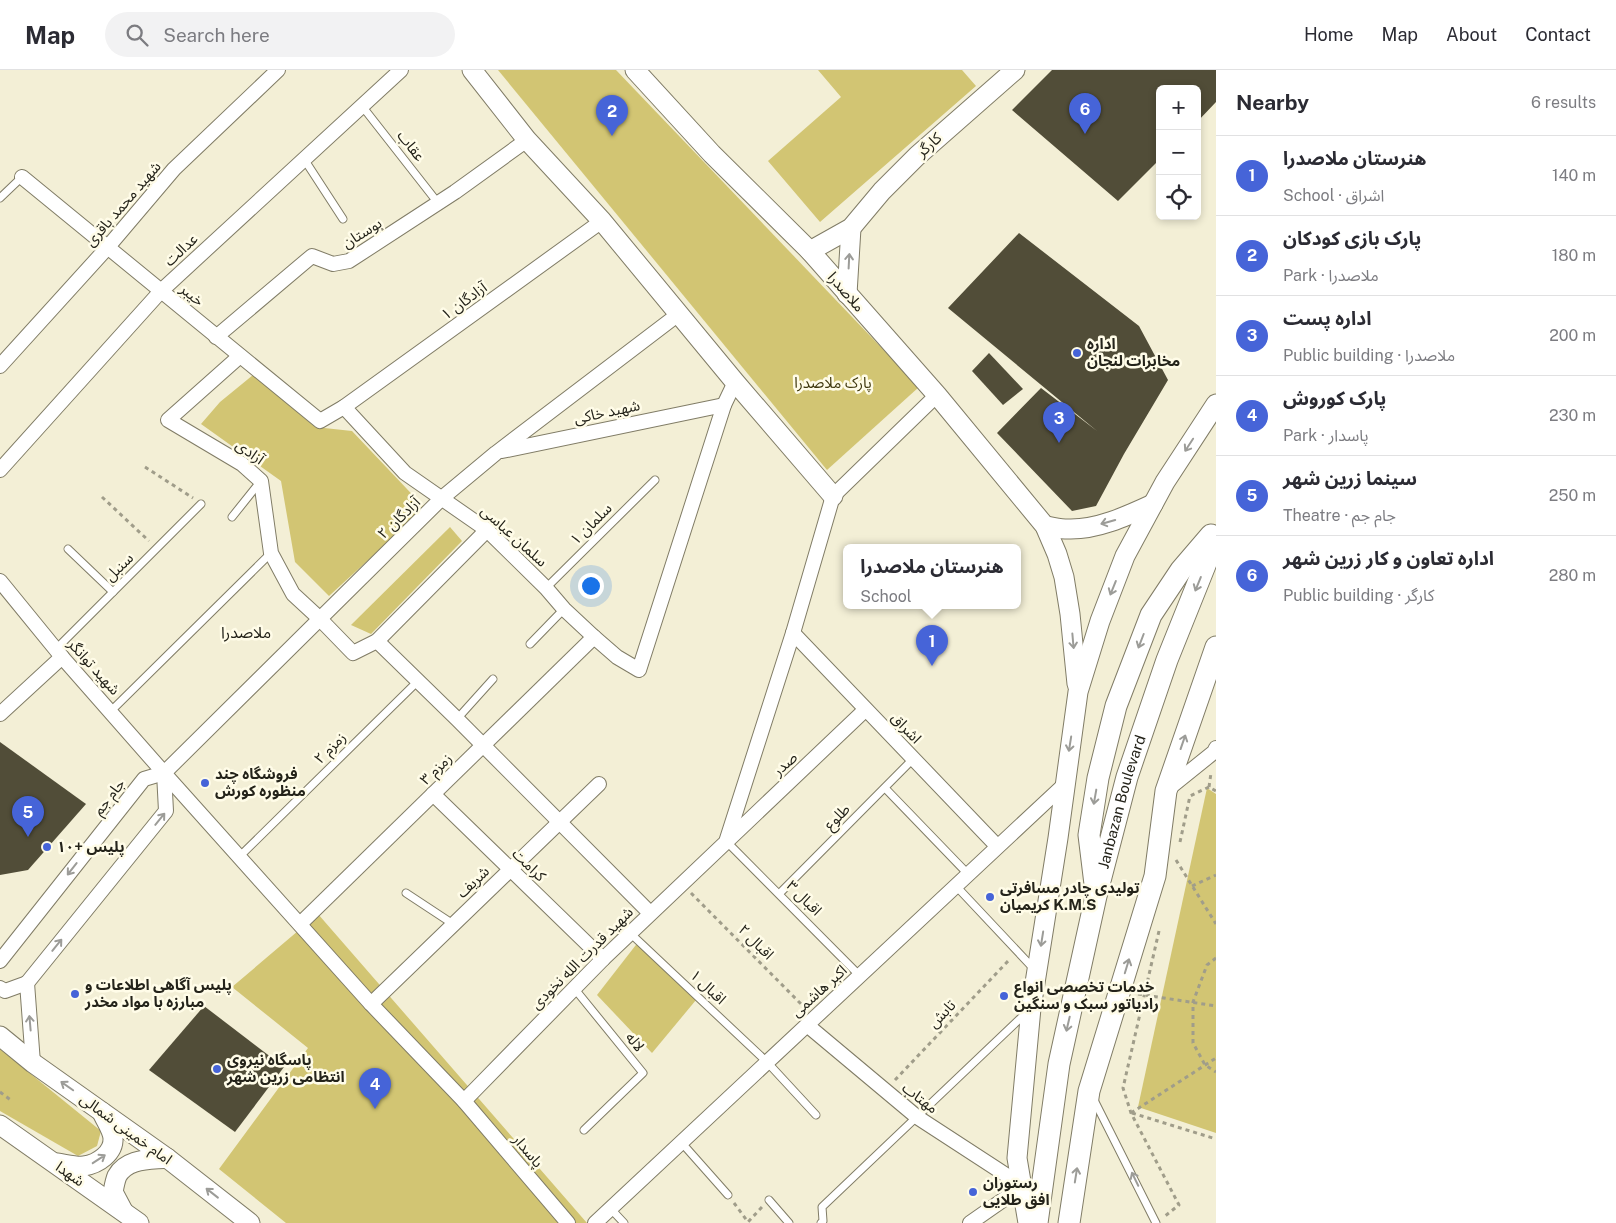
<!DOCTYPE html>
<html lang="en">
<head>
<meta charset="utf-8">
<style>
	:root { --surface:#fff; --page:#f2f2f3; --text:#2b2b33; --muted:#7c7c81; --line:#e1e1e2; --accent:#4664d8 }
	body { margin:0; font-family:"Public Sans","Noto Sans Arabic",sans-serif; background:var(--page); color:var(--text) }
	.controls { position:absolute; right:15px; top:15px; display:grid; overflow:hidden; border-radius:8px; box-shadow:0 2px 8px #0003 }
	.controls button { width:45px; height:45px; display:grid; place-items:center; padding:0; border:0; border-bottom:1px solid var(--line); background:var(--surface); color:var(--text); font:25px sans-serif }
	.you { position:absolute; left:590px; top:515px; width:18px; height:18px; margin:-12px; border:4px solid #fff; border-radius:50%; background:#1a73e8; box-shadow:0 0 0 8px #1a73e833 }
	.badge { display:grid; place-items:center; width:32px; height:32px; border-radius:50%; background:var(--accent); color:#fff; font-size:16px; font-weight:700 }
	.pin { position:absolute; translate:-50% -41px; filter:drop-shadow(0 1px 2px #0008) }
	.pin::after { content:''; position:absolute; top:26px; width:18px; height:15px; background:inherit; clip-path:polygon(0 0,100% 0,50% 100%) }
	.popup { position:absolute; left:843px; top:474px; width:178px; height:65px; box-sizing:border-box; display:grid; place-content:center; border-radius:8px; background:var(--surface); filter:drop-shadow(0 1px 4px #0005); font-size:16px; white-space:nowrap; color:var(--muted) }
	.popup b { font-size:19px; color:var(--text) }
	.popup::after { content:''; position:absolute; left:50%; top:100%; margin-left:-10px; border:10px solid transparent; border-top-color:var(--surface) }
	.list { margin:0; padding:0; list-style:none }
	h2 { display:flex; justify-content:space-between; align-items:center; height:65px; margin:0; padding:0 20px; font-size:21px }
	h2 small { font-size:16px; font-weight:400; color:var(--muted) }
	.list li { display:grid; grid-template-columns:32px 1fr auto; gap:15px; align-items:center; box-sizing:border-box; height:80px; padding:0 20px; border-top:1px solid var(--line) }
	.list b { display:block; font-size:19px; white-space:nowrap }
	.list p { margin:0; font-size:16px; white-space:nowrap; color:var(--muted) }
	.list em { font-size:16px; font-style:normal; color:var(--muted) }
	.icon { flex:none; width:28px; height:28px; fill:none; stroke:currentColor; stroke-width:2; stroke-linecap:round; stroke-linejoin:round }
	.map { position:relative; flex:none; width:1216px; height:1153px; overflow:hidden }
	header { display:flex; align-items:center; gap:30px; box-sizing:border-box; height:70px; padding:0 25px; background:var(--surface); border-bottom:1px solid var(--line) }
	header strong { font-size:24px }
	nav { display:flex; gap:28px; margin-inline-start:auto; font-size:18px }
	.search { width:350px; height:45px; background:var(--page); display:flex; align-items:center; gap:12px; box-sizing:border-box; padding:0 18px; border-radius:28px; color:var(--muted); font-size:19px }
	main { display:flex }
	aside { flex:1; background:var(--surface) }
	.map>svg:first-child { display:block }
	.green { fill:#d2c573 }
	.building { fill:#514d38 }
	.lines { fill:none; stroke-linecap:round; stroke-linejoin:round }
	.lane-casing { stroke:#807c66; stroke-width:9 }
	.street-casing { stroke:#807c66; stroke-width:16 }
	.secondary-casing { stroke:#807c66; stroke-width:21 }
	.primary-casing { stroke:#807c66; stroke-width:23 }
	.path { stroke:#a09d8a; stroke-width:3; stroke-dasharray:4 4; stroke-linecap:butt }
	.lane { stroke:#fff; stroke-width:7 }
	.street { stroke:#fff; stroke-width:14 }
	.secondary { stroke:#fff; stroke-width:19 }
	.primary { stroke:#fff; stroke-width:21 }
	.oneway { stroke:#9c9c98 }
	.poi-dot { fill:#4664d8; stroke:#fffce8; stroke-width:2 }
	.labels { text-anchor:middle; stroke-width:5; stroke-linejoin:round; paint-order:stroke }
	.street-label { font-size:15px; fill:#24231a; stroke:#fffce8 }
	.poi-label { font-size:15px; font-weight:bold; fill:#24231a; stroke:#fffce8; text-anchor:start }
	.park-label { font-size:15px; fill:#40390f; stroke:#fffce8 }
	.neighbourhood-label { font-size:16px; fill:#24231a; stroke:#fffce8 }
</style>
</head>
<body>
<header>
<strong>Map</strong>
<div class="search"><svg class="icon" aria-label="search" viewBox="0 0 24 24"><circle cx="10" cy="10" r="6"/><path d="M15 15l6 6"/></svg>Search here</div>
<nav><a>Home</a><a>Map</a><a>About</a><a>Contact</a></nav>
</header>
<main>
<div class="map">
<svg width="1216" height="1153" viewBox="0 0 1216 1153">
	<rect width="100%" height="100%" fill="#f3efd6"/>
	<g class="green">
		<path d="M498 0H616L919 317 827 400Z"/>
		<path d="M818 0H962L976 16 820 152 768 91 841 27Z"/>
		<path d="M253 305 315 357 352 361 425 438 329 526 295 492 281 411 201 354 220 332Z"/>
		<path d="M450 457 462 471 371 564 351 555Z"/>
		<path d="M1207 718 1216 724V1063L1138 1037Z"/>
		<path d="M318 844 587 1153H286L219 1099 308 978 232 917Z"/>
		<path d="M639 871 696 930 652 983 597 925Z"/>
		<path d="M0 979 101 1061 97 1076 78 1086 0 1041Z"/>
	</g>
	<g class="building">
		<path d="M1052 0H1216V32L1197 52V19H1160V89L1118 131 1012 40Z"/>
		<path d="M1019 163 1139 256 1168 310 1124 384 1096 436 1072 441 997 363 1041 318 1097 361 948 238Z"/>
		<path d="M989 283 1023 319 1003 335 972 301Z"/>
		<path d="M0 672 86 734 28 800 0 805Z"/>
		<path d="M204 936 284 997 235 1062 149 1000Z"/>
	</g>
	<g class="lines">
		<defs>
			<g id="lane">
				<path d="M362 36 438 133"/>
				<path d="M304 89 343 149"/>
				<path d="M0 128 22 107"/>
				<path d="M232 447 260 412"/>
				<path d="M68 479 113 522"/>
				<path d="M546 518 655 410"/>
				<path d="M530 574 564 539"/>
				<path d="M56 579 201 434"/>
				<path d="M111 641 271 483"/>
				<path d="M457 649 493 609"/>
				<path d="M885 718 968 804"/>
				<path d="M726 771 860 906"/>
				<path d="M239 787 418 611"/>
				<path d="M956 816 1034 899"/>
				<path d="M406 823 453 854"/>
				<path d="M780 823 913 689"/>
				<path d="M630 863 767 992 816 1045"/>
				<path d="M574 918 643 1003 584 1060"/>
				<path d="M1093 1028 1156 1153"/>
				<path d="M681 1072 728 1125"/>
				<path d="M769 1130 789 1153"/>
				<path d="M610 1138 624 1153"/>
				<path d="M821 1153 823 1151 822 1137 1027 942"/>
			</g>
			<g id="street">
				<path d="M22 107 320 351 344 337 602 151"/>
				<path d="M216 267 312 186 333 194 349 191 455 122 527 70"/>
				<path d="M240 286 168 350 242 394 261 411 271 483 293 524 319 548 353 583 377 571 487 460"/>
				<path d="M0 296 107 178 174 99 278 0"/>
				<path d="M344 337 405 403 487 460 546 518 564 539 594 567 617 587 639 600 724 335 735 312"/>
				<path d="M502 381 724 335"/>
				<path d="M0 400 161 221 401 0"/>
				<path d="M0 511 62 587 164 703 371 934 464 1031 568 1153"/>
				<path d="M793 563 997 776"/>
				<path d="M377 571 457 649 650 843"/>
				<path d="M0 644 62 587"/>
				<path d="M1168 719 1214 682 1216 678"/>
				<path d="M433 724 603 889"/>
				<path d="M727 769 793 563 833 426 937 325"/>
				<path d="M300 854 594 567"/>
				<path d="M0 891 144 709 164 703 442 428 496 383 680 243"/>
				<path d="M27 913 166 741 164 703"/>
				<path d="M27 913 33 993"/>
				<path d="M0 918 5 921 27 913"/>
				<path d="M371 934 599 714"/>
				<path d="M807 955 917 1047 1023 1116 970 1153"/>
				<path d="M464 1031 603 889 865 640"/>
				<path d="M595 1153 1065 714"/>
			</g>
			<g id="secondary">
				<path d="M472 0 527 70 602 151 735 312 833 426"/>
				<path d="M635 0 712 84 810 181 937 325 1045 456 1057 484 1064 507 1070 544 1077 614"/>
				<path d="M810 181 851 158 882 121 917 86 1015 0"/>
				<path d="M847 224 851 158"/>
				<path d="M1045 456C1053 457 1060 459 1068 459 1097 460 1127 446 1153 434"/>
				<path d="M0 966 33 993 167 1088 250 1153"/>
				<path d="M0 1055 139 1153"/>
				<path d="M57 1093C65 1094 76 1097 84 1096 98 1094 114 1083 113 1068 112 1059 105 1050 102 1042"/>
				<path d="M123 1141 113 1122C114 1117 115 1111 117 1106 127 1088 150 1090 167 1088"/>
				<path d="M1028 1153 1017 1088 1031 938 1058 768 1078 622 1100 551 1125 486 1165 412 1216 334"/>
			</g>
			<g id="primary">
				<path d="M1095 814 1089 765 1098 708 1116 636 1151 545 1181 500 1211 465"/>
				<path id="s1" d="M1037 1153 1059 994 1096 826 1127 707 1167 590 1216 468"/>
				<path d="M1069 1153 1089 1021 1155 806 1166 721 1216 577"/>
			</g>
		</defs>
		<use href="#lane" class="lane-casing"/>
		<use href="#street" class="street-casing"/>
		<use href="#secondary" class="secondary-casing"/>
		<use href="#primary" class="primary-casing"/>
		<g class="path">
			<path d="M145 397 193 428"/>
			<path d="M102 427 149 471"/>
			<path d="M1209 717 1211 703"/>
			<path d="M1180 772 1190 726 1209 717 1216 721"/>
			<path d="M1176 790 1216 854"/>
			<path d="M1192 816 1216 805"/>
			<path d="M691 823 806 939"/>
			<path d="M1159 861 1123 1018 1131 1043 1179 1135 1165 1146"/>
			<path d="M1216 888 1207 895 1193 932V973L1205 995 1216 1002"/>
			<path d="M1138 924 1216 936"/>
			<path d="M895 1010 1010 889"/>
			<path d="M0 1022 12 1031"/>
			<path d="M1131 1043 1216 988"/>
			<path d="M1132 1043 1216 1069"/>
			<path d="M734 1133 748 1152 762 1137"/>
		</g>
		<use href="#lane" class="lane"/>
		<use href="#street" class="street"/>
		<use href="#secondary" class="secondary"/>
		<use href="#primary" class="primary"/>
	</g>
	<defs><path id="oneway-shaft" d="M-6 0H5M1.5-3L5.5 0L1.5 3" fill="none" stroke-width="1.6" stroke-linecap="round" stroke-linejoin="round" transform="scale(1.25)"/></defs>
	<g class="oneway">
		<use href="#oneway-shaft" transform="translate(849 191) rotate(-87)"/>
		<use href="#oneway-shaft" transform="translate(1189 375) rotate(123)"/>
		<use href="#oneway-shaft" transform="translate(1108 452) rotate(164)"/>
		<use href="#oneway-shaft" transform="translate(1198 514) rotate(112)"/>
		<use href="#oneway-shaft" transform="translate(1113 518) rotate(112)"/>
		<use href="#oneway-shaft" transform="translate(1073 571) rotate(85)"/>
		<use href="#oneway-shaft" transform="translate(1141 571) rotate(111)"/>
		<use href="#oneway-shaft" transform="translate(1183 672) rotate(-71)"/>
		<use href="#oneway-shaft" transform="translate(1070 674) rotate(99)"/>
		<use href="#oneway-shaft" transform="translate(1095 727) rotate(100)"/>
		<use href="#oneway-shaft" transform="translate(160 749) rotate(-51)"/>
		<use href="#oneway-shaft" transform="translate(72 799) rotate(128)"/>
		<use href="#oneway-shaft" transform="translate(1042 869) rotate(99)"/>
		<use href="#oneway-shaft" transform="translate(57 875) rotate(-51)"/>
		<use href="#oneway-shaft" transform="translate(1127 896) rotate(-73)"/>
		<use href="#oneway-shaft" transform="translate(30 953) rotate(-95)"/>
		<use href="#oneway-shaft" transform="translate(1068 954) rotate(103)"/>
		<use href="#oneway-shaft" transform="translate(67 1016) rotate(-145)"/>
		<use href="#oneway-shaft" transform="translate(99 1089) rotate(-33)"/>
		<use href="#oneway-shaft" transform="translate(1076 1105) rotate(-81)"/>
		<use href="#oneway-shaft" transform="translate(1135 1109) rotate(-116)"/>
		<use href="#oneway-shaft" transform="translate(212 1123) rotate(-142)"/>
	</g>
	<g class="poi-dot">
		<circle cx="1077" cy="283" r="5"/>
		<circle cx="205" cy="713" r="5"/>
		<circle cx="47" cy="777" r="5"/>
		<circle cx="990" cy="827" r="5"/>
		<circle cx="75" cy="924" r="5"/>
		<circle cx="1004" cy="926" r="5"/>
		<circle cx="217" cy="999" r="5"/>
		<circle cx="973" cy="1122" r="5"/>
	</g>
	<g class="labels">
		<g class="street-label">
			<text transform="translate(929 75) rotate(-42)" y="5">کارگر</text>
			<text transform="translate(411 76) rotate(52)" y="5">عقاب</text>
			<text transform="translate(123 134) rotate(-49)" y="5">شهید محمد باقری</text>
			<text transform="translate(362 163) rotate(-32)" y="5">بوستان</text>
			<text transform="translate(181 180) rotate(-43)" y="5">عدالت</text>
			<text transform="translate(846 222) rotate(49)" y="5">ملاصدرا</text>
			<text transform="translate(192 225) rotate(39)" y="5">خیبر</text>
			<text transform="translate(464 231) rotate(-36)" y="5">آزادگان ۱</text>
			<text transform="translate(607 342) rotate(-12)" y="5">شهید خاکی</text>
			<text transform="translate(250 382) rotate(36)" y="5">آزادی</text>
			<text transform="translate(399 448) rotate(-44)" y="5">آزادگان ۲</text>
			<text transform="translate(591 454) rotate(-45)" y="5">سلمان ۱</text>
			<text transform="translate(514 466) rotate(42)" y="5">سلمان عباسی</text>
			<text transform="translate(119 497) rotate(-45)" y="5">سنبل</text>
			<text transform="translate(94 597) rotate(48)" y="5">شهید توانگر</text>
			<text transform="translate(906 658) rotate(46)" y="5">اشراق</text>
			<text transform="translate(330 678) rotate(-45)" y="5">زمزم ۲</text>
			<text transform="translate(785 694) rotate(-43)" y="5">صدر</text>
			<text transform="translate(436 699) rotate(-44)" y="5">زمزم ۳</text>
			<text transform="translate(109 727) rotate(-52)" y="5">جام جم</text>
			<text dy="5" stroke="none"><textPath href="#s1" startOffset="430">Janbazan Boulevard</textPath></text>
			<text transform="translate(837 747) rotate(-45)" y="5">طلوع</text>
			<text transform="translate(529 795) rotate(44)" y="5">کرامت</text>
			<text transform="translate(473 812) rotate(-44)" y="5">شریف</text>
			<text transform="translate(804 828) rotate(45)" y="5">اقبال ۳</text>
			<text transform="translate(756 872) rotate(45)" y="5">اقبال ۲</text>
			<text transform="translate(582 888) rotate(-45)" y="5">شهید قدرت الله نخودی</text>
			<text transform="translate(708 917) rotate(43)" y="5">اقبال ۱</text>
			<text transform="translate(819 921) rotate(-42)" y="5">اکبر هاشمی</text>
			<text transform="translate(942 944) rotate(-46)" y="5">تابش</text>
			<text transform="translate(635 972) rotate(51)" y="5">لاله</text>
			<text transform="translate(920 1028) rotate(37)" y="5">مهتاب</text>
			<text transform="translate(126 1059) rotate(36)" y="5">امام خمینی شمالی</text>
			<text transform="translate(528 1081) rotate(50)" y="5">پاسدار</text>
			<text transform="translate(70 1104) rotate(35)" y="5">شهدا</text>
		</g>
		<g class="poi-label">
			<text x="1087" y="279">اداره<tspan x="1087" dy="17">مخابرات لنجان</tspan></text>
			<text x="215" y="709">فروشگاه چند<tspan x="215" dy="17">منظوره کورش</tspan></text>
			<text x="57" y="782">پلیس +۱۰</text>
			<text x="1000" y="823">تولیدی چادر مسافرتی<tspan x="1000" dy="17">کریمیان K.M.S</tspan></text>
			<text x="85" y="920">پلیس آگاهی اطلاعات و<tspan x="85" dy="17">مبارزه با مواد مخدر</tspan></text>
			<text x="1014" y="922">خدمات تخصصی انواع<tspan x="1014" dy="17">رادیاتور سبک و سنگین</tspan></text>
			<text x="227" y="995">پاسگاه نیروی<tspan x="227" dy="17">انتظامی زرین شهر</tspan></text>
			<text x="983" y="1118">رستوران<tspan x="983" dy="17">افق طلایی</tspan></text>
		</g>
		<g class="park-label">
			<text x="833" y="318">پارک ملاصدرا</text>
		</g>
		<g class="neighbourhood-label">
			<text x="246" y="568">ملاصدرا</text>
		</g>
	</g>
</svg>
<div class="controls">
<button>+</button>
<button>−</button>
<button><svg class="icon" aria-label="locate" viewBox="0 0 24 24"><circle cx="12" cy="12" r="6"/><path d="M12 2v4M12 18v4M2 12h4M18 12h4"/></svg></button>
</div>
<div class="you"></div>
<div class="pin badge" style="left:932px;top:596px">1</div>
<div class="popup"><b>هنرستان ملاصدرا</b>School</div>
<div class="pin badge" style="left:612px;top:66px">2</div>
<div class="pin badge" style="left:1059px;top:373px">3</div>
<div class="pin badge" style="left:375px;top:1039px">4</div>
<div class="pin badge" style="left:28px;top:767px">5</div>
<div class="pin badge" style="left:1085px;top:64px">6</div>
</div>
<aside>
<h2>Nearby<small>6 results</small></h2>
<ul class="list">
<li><span class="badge">1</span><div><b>هنرستان ملاصدرا</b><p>School · اشراق</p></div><em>140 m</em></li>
<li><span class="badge">2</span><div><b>پارک بازی کودکان</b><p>Park · ملاصدرا</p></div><em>180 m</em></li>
<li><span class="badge">3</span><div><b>اداره پست</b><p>Public building · ملاصدرا</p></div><em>200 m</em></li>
<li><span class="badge">4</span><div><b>پارک کوروش</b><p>Park · پاسدار</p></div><em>230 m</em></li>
<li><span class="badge">5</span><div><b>سینما زرین شهر</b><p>Theatre · جام جم</p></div><em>250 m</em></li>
<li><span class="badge">6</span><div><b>اداره تعاون و کار زرین شهر</b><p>Public building · کارگر</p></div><em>280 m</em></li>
</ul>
</aside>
</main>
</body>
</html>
